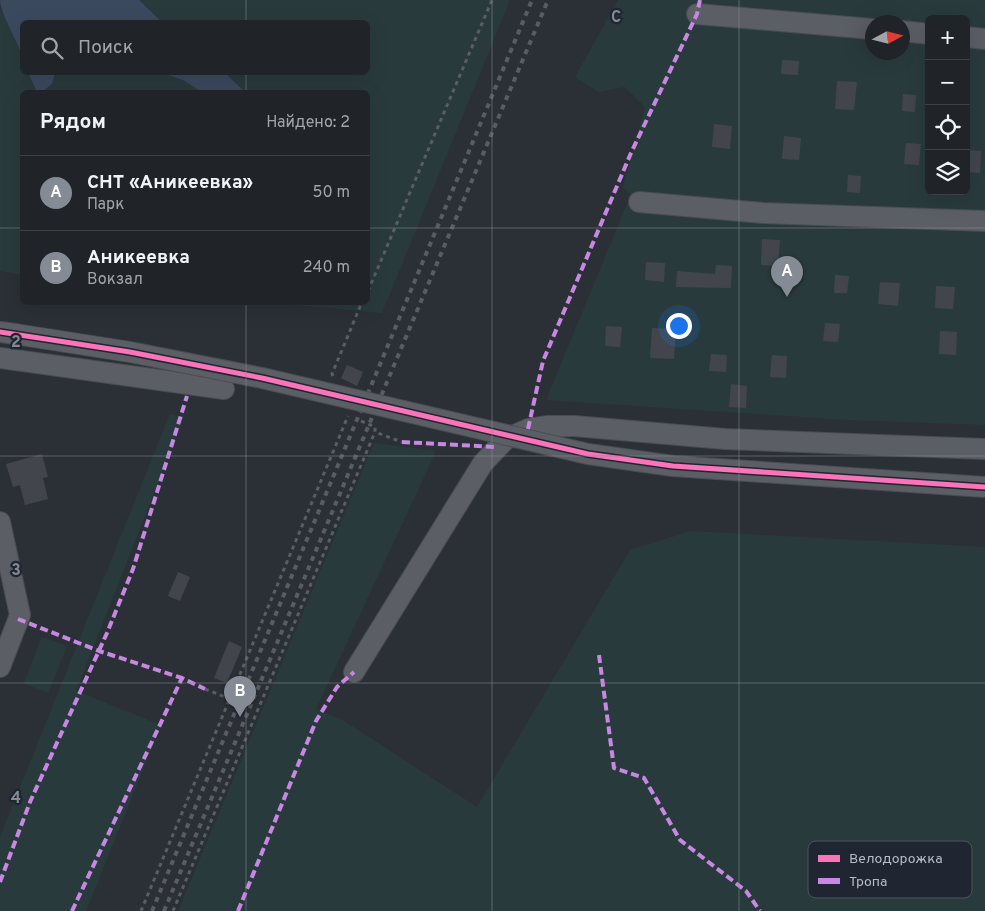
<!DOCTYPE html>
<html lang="ru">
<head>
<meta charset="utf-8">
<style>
	:root { --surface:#202429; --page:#282c31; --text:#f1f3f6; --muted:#a2a4a8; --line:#3d4146; --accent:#858b95 }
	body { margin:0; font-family:Overpass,sans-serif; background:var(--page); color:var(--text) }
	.controls { position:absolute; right:15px; top:15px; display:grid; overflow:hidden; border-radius:8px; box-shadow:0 5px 20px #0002 }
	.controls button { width:45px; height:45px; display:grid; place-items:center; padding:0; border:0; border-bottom:1px solid var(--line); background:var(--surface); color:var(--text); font:25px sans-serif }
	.compass { position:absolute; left:865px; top:15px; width:45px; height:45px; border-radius:50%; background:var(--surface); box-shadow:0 5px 20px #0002; rotate:83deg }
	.you { position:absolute; left:678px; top:325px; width:18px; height:18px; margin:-12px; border:4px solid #fff; border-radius:50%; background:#1a73e8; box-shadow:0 0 0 8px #1a73e833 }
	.badge { display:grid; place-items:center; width:32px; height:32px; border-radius:50%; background:var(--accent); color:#fff; font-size:16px; font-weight:700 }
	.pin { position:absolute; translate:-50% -41px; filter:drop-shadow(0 1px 2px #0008) }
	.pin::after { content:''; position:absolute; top:26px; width:18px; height:15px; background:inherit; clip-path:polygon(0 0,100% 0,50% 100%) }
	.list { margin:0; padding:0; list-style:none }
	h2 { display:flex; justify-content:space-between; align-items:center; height:65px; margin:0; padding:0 20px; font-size:21px }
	h2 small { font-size:16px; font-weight:400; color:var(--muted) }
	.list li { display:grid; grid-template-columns:32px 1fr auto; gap:15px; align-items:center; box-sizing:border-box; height:75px; padding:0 20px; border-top:1px solid var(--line) }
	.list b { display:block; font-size:19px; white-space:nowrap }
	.list p { margin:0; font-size:16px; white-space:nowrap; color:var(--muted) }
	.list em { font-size:16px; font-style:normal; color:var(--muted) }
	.icon { flex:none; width:28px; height:28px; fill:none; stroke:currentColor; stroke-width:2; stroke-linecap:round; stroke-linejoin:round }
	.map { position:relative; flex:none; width:985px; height:911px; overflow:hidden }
	.search { position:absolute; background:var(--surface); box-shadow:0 5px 20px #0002; left:20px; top:20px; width:350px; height:55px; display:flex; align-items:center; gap:12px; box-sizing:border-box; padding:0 18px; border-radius:8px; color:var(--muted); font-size:19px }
	.panel { position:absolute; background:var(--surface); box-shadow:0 5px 20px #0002; left:20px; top:90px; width:350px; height:215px; border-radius:8px }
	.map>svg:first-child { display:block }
	.green { fill:#293a3d; fill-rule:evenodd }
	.water { fill:#3b495f }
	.building { fill:#42464c }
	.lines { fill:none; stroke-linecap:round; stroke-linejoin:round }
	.minor-casing { stroke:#494c52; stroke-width:22 }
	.path { stroke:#595e62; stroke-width:3; stroke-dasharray:4 4; stroke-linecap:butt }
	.minor { stroke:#5b5e65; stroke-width:20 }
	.rail { stroke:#595d62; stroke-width:4; stroke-dasharray:5 5; stroke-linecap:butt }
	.minor-bridge-casing { stroke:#494c52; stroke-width:22; stroke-linecap:butt }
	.minor-bridge { stroke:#5b5e65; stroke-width:20 }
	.quiet { stroke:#c787e3; stroke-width:4; stroke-dasharray:8 4; stroke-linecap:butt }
	.cycleway-casing { stroke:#1f2631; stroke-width:8 }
	.cycleway { stroke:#fb73b8; stroke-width:5 }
	.grid { fill:none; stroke:#858b95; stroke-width:1; stroke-opacity:0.55 }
	.key { fill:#1f2631; stroke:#4c535e; stroke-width:1 }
	.key-label { font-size:14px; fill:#b6bcc7 }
	.grid-label { font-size:16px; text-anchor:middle; font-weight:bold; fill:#858b95; stroke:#1f2631; stroke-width:4.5; stroke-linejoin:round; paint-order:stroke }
</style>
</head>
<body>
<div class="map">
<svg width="985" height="911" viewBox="0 0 985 911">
	<rect width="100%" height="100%" fill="#2b3037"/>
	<g class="green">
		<path d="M139 0H510L382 313 274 303 368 302V92H245L225 73 368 72V22H162Z"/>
		<path d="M618 0H985V425L847 420 546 400 631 194 623 188 645 107 625 87 598 92 575 77ZM929 19H966V191H929ZM872 22H902V52H872Z"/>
		<path d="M0 9C13 30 22 48 22 72L28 73 37 92H22V275L0 271Z"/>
		<path d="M55 72 163 73 185 81 201 92H42L52 84Z"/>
		<path d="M170 414 184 417 76 691 161 725 86 911H0V837Z"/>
		<path d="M374 443 436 451 316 709 344 721 477 807 630 550 691 531 985 547V911H178Z"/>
		<path d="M42 637 67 646 48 693 24 683Z"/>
	</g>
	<g class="water">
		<path d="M0 0H139L162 22H22V58C18 40 0 14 0 0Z"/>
		<path d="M28 73H55L52 84 42 92H37Z"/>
		<path d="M163 73H225L245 92H201L185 81Z"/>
	</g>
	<g class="building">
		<path d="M782 60 799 61 798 75 781 74Z"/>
		<path d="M837 81 857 82 854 110 835 109Z"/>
		<path d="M903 94 916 95 915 112 902 111Z"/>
		<path d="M714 124 732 126 730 149 712 147Z"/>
		<path d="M784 136 801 138 799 160 782 159Z"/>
		<path d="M906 143 921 144 919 165 904 164Z"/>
		<path d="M966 150 981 151 980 173 966 172Z"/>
		<path d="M848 175 861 176 860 193 847 192Z"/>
		<path d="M762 239 780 240 778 266 761 265Z"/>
		<path d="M646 262 665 263 664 282 645 280Z"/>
		<path d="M716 265 732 266 731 288 676 287 677 271 715 274Z"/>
		<path d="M835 275 849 276 847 293H834Z"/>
		<path d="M880 282 900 283 898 306 878 304Z"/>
		<path d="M936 286 955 287 953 309 935 308Z"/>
		<path d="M825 323 840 324 838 342 823 341Z"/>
		<path d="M606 326 622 327 620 347 605 346Z"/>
		<path d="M652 328 676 329 674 359 650 358Z"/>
		<path d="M940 331 957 332 956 355 939 354Z"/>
		<path d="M711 354 727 355 726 372 709 371Z"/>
		<path d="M772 355 787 356 786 378 770 377Z"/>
		<path d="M347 365 363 372 357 386 341 378Z"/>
		<path d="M731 384 747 386 746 408 729 407Z"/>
		<path d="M42 454 48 477 43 478 48 499 25 505 20 485 13 487 6 464Z"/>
		<path d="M178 572 190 577 180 601 168 596Z"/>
		<path d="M229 641 242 647 227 683 214 678Z"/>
	</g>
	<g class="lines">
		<defs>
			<g id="minor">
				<path d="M697 14 872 29"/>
				<path d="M902 31 929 34"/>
				<path d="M966 37 985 39"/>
				<path d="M639 202 763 213 985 221"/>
				<path d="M0 332 15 334"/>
				<path d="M0 358 224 389"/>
				<path d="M0 522 20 615 0 667"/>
				<path d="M354 672 483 463 506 439 528 429 547 426H574L725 439 985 449"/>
			</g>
		</defs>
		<use href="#minor" class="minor-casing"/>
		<g class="path">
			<path d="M368 291 492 0"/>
			<path d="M333 376 332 374 362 302"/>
			<path d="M361 421 375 427V432L402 442"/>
			<path d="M205 689 230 699"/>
			<path d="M141 911 348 416"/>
			<path d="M173 911 375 432"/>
		</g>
		<use href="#minor" class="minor"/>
		<g class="rail">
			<path d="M152 911 532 0"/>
			<path d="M164 911 548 0"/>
		</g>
		<defs>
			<path id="minor-bridge" d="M15 334 130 352 262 378 588 454 673 466 985 487"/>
		</defs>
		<use href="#minor-bridge" class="minor-bridge-casing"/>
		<use href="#minor-bridge" class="minor-bridge"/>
		<g class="quiet">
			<path d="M528 429 543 361 631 153 697 14 700 0"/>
			<path d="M402 442 496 447"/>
			<path d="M18 619 99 651 182 678"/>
			<path d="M599 655 614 768 644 778 680 840 746 891 760 911"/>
			<path d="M0 882 30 802 107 633 133 569 187 396"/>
			<path d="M72 911 182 678 205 689"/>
			<path d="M238 911 316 721 337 687 354 672"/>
		</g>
		<defs>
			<path id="cycleway" d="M0 332 130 352 262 378 588 454 673 466 985 487"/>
		</defs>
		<use href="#cycleway" class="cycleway-casing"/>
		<use href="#cycleway" class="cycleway"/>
	</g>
	<path class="grid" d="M246 0V22M492 0V911M739 0V911M246 72V92M0 228H22M368 228H985M246 302V911M0 456H985M0 683H985"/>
	<rect x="808" y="841" width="164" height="57" rx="8" class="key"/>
	<rect x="818" y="855" width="22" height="7" fill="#fb73b8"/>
	<rect x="818" y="878" width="22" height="6" fill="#c787e3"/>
	<g class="key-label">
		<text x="849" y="863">Велодорожка</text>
		<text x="849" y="886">Тропа</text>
	</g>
	<g class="grid-label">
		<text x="616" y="22">C</text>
		<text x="16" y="347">2</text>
		<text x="16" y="575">3</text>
		<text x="16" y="803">4</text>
	</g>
</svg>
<div class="controls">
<button>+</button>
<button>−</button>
<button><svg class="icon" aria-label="locate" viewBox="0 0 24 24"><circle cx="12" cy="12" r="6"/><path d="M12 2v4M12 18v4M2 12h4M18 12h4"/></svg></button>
<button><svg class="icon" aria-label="layers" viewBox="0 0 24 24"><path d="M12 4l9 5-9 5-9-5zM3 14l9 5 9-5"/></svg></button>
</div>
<svg class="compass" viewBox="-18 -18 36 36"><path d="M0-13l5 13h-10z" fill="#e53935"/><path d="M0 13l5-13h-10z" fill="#a2a4a8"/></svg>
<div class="you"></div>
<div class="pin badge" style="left:787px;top:297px">A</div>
<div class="pin badge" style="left:240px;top:717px">B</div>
<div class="search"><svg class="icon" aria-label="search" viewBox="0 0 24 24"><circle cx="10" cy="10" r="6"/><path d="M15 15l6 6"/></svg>Поиск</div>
<section class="panel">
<h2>Рядом<small>Найдено: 2</small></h2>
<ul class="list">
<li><span class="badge">A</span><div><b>СНТ «Аникеевка»</b><p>Парк</p></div><em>50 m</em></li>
<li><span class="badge">B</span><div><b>Аникеевка</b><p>Вокзал</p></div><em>240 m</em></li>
</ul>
</section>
</div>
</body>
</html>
